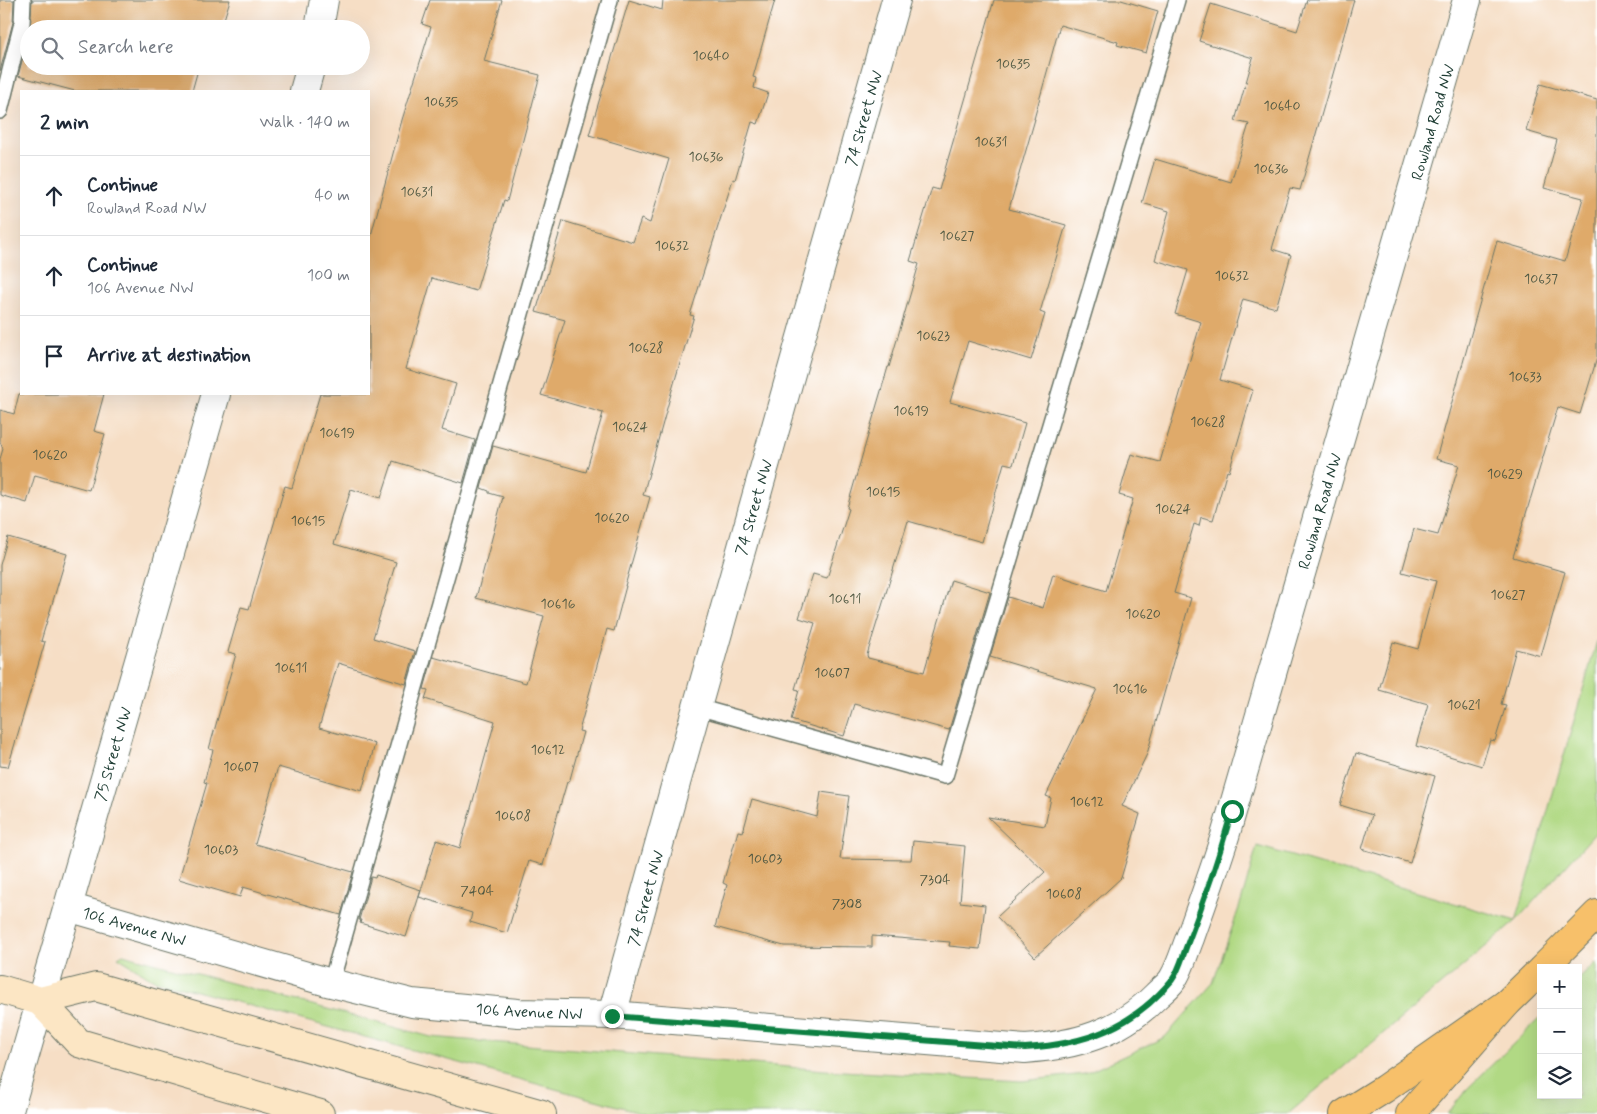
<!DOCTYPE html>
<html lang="en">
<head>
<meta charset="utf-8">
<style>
	:root { --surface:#fff; --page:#f2f2f3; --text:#1f2937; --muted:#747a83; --line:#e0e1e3 }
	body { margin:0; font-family:Mynerve,sans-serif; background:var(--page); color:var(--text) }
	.controls { position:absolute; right:15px; bottom:15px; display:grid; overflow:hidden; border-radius:0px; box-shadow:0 5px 20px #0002 }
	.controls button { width:45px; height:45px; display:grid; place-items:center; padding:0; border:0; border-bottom:1px solid var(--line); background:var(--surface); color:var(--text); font:25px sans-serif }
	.stop { position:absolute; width:15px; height:15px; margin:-11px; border:4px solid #0b8043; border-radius:50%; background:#fff }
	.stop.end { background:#0b8043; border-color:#fff; box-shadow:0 1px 5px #0008 }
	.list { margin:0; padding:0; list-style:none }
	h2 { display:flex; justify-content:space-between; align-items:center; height:65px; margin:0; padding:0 20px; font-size:21px }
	h2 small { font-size:16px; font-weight:400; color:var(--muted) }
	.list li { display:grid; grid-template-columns:32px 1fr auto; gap:15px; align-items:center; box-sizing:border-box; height:80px; padding:0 20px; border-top:1px solid var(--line) }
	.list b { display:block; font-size:19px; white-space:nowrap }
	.list p { margin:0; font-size:16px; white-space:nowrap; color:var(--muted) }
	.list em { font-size:16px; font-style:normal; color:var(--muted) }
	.icon { flex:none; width:28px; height:28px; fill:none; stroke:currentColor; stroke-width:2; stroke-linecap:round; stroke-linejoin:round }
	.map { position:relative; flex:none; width:1597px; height:1114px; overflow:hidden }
	.search { position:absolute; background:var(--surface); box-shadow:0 5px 20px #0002; left:20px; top:20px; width:350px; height:55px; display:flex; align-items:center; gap:12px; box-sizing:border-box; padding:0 18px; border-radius:28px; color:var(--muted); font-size:19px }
	.panel { position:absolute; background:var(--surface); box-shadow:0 5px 20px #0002; left:20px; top:90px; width:350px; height:305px; border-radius:0px }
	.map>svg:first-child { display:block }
	.green { fill:#b1d984; stroke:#688b5c }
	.building { fill:#dfaa6b }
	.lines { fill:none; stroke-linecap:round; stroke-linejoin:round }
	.lane-casing { stroke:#6a7567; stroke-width:18 }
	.street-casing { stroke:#6a7567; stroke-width:30 }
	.secondary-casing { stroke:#6a7567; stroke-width:30 }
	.primary-casing { stroke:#6a7567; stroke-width:30 }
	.lane { stroke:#fff; stroke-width:15 }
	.street { stroke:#fff; stroke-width:28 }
	.secondary { stroke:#fce6c4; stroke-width:28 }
	.primary { stroke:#f7c06b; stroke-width:28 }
	.route { stroke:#0b8043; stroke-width:6 }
	.labels { text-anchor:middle; stroke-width:4; stroke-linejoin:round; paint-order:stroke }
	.number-label { font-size:14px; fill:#4f5842 }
	.street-label { font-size:16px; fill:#1f3d34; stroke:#fff }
</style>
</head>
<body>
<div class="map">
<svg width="1597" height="1114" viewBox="0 0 1597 1114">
	<rect width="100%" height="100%" fill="#fff"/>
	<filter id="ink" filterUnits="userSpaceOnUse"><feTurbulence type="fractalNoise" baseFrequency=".02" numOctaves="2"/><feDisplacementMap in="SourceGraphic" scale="10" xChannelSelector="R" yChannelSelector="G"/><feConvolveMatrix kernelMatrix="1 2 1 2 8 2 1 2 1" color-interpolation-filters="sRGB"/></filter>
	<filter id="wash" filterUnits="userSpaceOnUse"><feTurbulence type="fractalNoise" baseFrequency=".0096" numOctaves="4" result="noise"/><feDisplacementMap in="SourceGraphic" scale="20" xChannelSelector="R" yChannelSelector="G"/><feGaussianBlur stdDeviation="1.12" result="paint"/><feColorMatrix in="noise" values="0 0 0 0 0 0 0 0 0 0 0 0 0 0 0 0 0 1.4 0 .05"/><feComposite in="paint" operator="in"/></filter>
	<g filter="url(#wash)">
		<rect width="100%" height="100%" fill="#f6dec5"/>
		<g class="green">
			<path d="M1597 641V831L1516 921 1288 1114H647L152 979 118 957 123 954 431 1037 824 1070 1022 1081 1085 1074 1165 1037 1213 983 1241 902 1257 846 1516 921Z"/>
			<path d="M1597 962V1114H1447L1467 1089 1541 1017V1095H1578V980Z"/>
		</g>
		<g id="blocks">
			<g class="building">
				<path d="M0 0H14L13 22 0 71Z"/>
				<path d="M32 0H230L221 29H30Z"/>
				<path d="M430 0H502L484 61 540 75 507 201 504 200 476 291 432 278 406 369 456 384 442 430 475 440 463 483 393 461 381 498 351 489 334 544 396 562 373 638 415 651 406 684 338 663 319 728 375 744 362 791 278 767 255 844 353 872 341 915 243 887 240 897 179 879 207 783 204 782 213 750 209 749 236 654 228 652 241 607 249 609 285 486 292 488 320 394H369V243L402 120 431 27 422 24Z"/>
				<path d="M629 0 662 10 663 0H775L753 77 756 78 754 88 768 93 758 124 752 122 735 180 733 179 690 315 694 316 672 390 643 495 650 497 625 586H626L614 631 607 629 579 731 583 732 569 783 567 782 543 865 529 861 507 933 470 922 472 913 419 897 436 840 460 848 495 721 425 699 428 690 424 689 433 657 526 683 544 616 476 598 503 497 489 493V491L481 488 493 446 586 472 603 413 541 395 565 320 536 312 563 221 633 242 641 219 650 223 669 159 589 135Z"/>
				<path d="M994 0H1121L1158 11 1146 53 1117 45 1118 42 1060 25 1034 119H1035L1009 209 1066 225 1040 312 1045 314 1031 360 968 341 950 402 1025 423 1013 465 1004 463 982 542 908 521 867 655 868 658 924 672 951 580 990 592 949 730 854 704 844 736 791 720 799 690 795 689 815 623 799 618 813 574 827 578 849 509 847 508 869 432 888 367H889L919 264 910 261 932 188 939 190Z"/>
				<path d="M1307 0H1354L1300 190 1290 188 1272 249 1291 255 1276 308 1243 299 1220 380 1253 390 1229 472 1227 471 1213 520 1201 517 1199 526 1194 524 1174 593 1191 598 1147 754 1122 806 1140 814 1121 878 1035 957 997 917 1045 872 988 817 1045 826 1051 798 1046 796 1097 689 990 657 1008 597 1043 608 1053 574 1106 591 1133 499 1119 495 1131 454 1160 462 1201 322 1175 314 1188 270 1155 260 1169 211 1142 203 1155 159 1231 182 1249 124 1235 121 1253 58 1199 41 1211 4 1297 31Z"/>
				<path d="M29 35V66H199L192 91H75L18 76Z"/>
				<path d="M1540 84 1597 100V358L1580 414 1558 407 1513 557 1565 572 1541 656 1516 649 1501 704 1506 705 1495 741 1490 740 1482 766 1416 746 1428 704 1379 690 1393 642 1418 649 1436 581 1402 572 1414 529 1438 535 1459 465 1436 459 1497 241 1565 261 1583 198 1544 188 1557 140 1526 131Z"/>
				<path d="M19 394H104L94 431 105 434 89 490 35 475 27 503 0 495V459L3 449 0 442V410L14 414Z"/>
				<path d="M8 537 67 554 41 641 45 642 8 767 0 766V565Z"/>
				<path d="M1356 753 1435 776 1410 863 1362 849 1372 815 1340 805Z"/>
				<path d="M821 792 849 796 840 859 911 860 913 841 965 846 960 902 985 905 980 949 949 946 950 942 872 936V947L784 946 715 927 727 885 723 883 738 831 743 832 752 799 817 817Z"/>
				<path d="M376 875 421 890 406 937 360 923 361 920H359L371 877 375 878Z"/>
			</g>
		</g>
	</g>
	<g filter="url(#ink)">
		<use href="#blocks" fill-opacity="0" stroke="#6a7567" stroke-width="1"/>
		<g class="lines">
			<defs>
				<g id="lane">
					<path d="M0 111 22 23 23 0"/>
					<path d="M697 707 945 776 1177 0"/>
					<path d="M331 983 610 0"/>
				</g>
				<g id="street">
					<path d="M319 29 324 0"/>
					<path d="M304 91 311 66"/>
					<path d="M68 907 331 983 412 1003 518 1013 612 1015 1025 1049C1077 1045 1118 1034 1156 996 1162 990 1171 984 1174 977 1181 965 1185 950 1190 938 1202 904 1214 871 1225 836L1467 0"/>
					<path d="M612 1015 697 707 896 0"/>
					<path d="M8 1114 216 394"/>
				</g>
				<g id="secondary">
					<path d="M0 989 40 1001 96 987 542 1114"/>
					<path d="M40 1001 79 1043 320 1114"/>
				</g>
				<g id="primary">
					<path d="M1543 968 1597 914"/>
					<path d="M1344 1114 1384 1089 1507 1003"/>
					<path d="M1410 1114 1507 1003 1541 970"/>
				</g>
			</defs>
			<use href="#lane" class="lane-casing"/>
			<use href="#street" class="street-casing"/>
			<use href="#secondary" class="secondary-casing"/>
			<use href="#primary" class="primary-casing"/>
			<use href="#lane" class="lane"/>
			<use href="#street" class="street"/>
			<use href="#secondary" class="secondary"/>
			<use href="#primary" class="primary"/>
		</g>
	</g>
	<g class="lines" filter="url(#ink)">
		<path class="route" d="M612 1016 1025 1048C1086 1044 1132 1028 1172 980 1179 971 1183 955 1187 945 1204 901 1219 857 1232 811"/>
	</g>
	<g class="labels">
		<g class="number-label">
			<text x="711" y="60">10640</text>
			<text x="1013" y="68">10635</text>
			<text x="441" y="106">10635</text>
			<text x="1282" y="110">10640</text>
			<text x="991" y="146">10631</text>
			<text x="706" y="161">10636</text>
			<text x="1271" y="173">10636</text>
			<text x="417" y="196">10631</text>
			<text x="957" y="240">10627</text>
			<text x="672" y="250">10632</text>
			<text x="1232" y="280">10632</text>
			<text x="1541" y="283">10637</text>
			<text x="933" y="340">10623</text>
			<text x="646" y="352">10628</text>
			<text x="1525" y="381">10633</text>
			<text x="911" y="415">10619</text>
			<text x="1208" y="426">10628</text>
			<text x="630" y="431">10624</text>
			<text x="337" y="437">10619</text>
			<text x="50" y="459">10620</text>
			<text x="1505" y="478">10629</text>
			<text x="883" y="496">10615</text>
			<text x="1173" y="513">10624</text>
			<text x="612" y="522">10620</text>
			<text x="308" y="525">10615</text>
			<text x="1508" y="599">10627</text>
			<text x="845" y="603">10611</text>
			<text x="558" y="608">10616</text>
			<text x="1143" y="618">10620</text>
			<text x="291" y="672">10611</text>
			<text x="832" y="677">10607</text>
			<text x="1130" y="693">10616</text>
			<text x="1464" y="709">10621</text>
			<text x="548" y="754">10612</text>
			<text x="241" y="771">10607</text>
			<text x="1087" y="806">10612</text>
			<text x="513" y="820">10608</text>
			<text x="221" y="854">10603</text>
			<text x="765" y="863">10603</text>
			<text x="935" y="884">7304</text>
			<text x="477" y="895">7404</text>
			<text x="1064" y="898">10608</text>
			<text x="847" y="908">7308</text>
		</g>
		<g class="street-label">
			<text transform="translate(863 118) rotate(-74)" y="6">74 Street NW</text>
			<text transform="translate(1432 122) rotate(-74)" y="6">Rowland Road NW</text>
			<text transform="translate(753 507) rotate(-74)" y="6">74 Street NW</text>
			<text transform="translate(1319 511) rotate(-74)" y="6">Rowland Road NW</text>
			<text transform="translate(112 754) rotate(-74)" y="6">75 Street NW</text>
			<text transform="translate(645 898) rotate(-75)" y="6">74 Street NW</text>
			<text transform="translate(134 926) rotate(16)" y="6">106 Avenue NW</text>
			<text transform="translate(529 1011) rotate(3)" y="6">106 Avenue NW</text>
		</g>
	</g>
</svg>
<div class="controls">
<button>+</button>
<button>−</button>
<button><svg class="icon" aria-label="layers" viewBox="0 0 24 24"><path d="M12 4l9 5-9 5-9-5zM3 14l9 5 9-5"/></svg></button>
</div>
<div class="stop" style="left:1232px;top:811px"></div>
<div class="stop end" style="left:612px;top:1016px"></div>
<div class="search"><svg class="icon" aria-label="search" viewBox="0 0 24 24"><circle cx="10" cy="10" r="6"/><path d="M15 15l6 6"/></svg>Search here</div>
<section class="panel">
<h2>2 min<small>Walk · 140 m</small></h2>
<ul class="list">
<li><svg class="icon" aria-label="ahead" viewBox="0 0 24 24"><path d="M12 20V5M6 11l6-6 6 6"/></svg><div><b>Continue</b><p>Rowland Road NW</p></div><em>40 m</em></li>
<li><svg class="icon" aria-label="ahead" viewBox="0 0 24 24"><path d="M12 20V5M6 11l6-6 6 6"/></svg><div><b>Continue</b><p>106 Avenue NW</p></div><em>100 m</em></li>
<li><svg class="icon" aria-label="arrive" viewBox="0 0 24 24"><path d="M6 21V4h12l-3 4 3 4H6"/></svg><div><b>Arrive at destination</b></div></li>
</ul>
</section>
</div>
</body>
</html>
